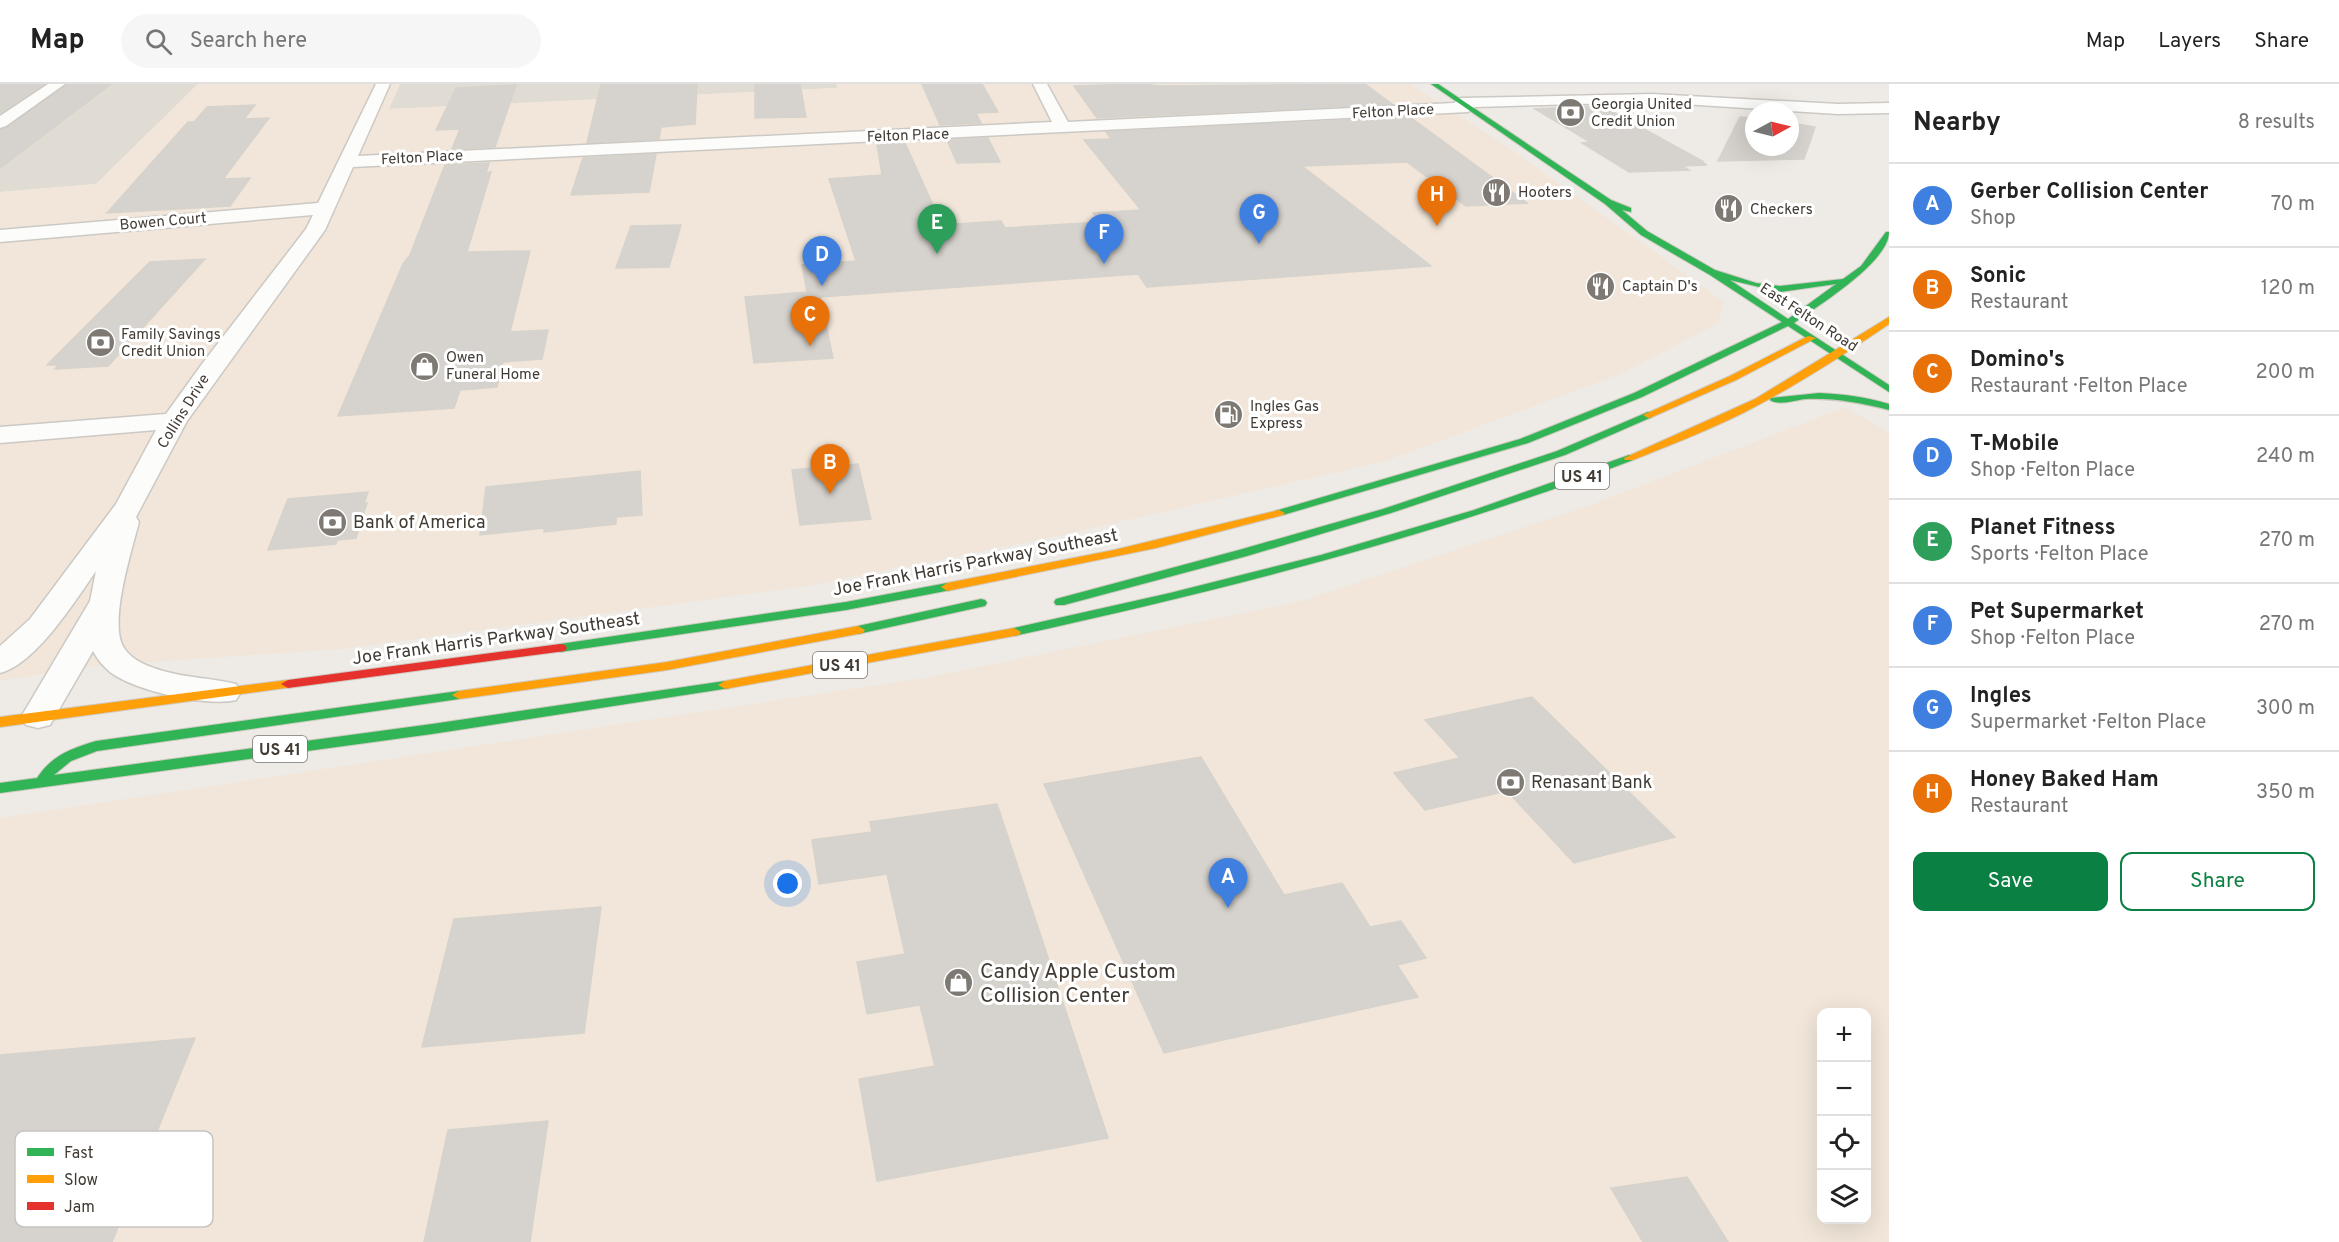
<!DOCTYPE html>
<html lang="en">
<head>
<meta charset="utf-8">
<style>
	:root { --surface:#fff; --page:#f6f6f6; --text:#222; --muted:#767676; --line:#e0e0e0; --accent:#0b8043 }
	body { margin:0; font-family:Overpass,sans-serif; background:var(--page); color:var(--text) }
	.controls { position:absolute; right:18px; bottom:18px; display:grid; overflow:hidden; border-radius:12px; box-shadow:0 6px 24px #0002 }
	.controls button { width:54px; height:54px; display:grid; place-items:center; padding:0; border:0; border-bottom:2px solid var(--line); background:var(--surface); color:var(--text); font:30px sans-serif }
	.compass { position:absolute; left:1745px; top:18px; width:54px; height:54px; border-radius:50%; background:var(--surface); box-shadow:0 6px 24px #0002; rotate:83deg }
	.you { position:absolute; left:788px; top:800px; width:21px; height:21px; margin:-15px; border:4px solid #fff; border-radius:50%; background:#1a73e8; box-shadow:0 0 0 9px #1a73e833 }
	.badge { display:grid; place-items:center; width:39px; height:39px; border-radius:50%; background:var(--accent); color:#fff; font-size:20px; font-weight:700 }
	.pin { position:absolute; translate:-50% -50px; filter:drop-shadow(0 2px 3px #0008) }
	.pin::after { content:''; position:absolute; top:32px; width:21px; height:18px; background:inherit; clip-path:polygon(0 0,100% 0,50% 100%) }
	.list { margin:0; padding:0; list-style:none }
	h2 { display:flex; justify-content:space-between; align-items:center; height:78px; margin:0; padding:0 24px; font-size:26px }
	h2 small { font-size:20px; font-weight:400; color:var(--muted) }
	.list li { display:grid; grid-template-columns:39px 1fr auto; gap:18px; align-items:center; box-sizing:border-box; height:84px; padding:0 24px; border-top:2px solid var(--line) }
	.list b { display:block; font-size:22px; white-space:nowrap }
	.list p { margin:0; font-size:20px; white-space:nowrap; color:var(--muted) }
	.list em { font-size:20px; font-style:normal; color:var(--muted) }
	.actions { display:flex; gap:12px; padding:18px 24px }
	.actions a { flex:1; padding:14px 0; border:2px solid var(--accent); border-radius:12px; text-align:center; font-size:21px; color:var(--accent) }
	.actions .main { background:var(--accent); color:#fff }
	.icon { flex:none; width:33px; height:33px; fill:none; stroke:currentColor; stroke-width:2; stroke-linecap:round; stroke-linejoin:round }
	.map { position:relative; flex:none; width:1889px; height:1158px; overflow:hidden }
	header { display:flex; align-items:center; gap:36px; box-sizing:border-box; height:84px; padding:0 30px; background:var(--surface); border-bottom:2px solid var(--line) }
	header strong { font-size:28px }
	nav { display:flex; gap:33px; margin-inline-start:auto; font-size:21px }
	.search { width:420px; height:54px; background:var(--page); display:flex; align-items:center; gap:15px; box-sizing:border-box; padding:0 21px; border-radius:33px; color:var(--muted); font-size:22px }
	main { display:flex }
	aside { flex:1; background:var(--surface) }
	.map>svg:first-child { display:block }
	.residential { fill:#e1dcd3 }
	.commercial { fill:#f1e6d9; fill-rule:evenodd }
	.building { fill:#d6d2cd; stroke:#d6d2cc; stroke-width:1.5 }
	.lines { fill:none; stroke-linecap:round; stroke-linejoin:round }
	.street-casing { stroke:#ccc9c4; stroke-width:3 }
	.fast-casing { stroke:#cfcac0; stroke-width:2 }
	.slow-casing { stroke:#cfcac0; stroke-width:2 }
	.jam-casing { stroke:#cfcac0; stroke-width:2 }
	.street { fill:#fcfcfb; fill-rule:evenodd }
	.fast { fill:#30b455; fill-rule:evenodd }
	.slow { fill:#ff9f0a; fill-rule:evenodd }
	.jam { fill:#e5322d; fill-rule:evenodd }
	.labels { text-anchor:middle; stroke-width:6; stroke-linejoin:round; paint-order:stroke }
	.far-poi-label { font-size:15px; fill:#423b34; stroke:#fff; text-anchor:start }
	.far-street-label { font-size:15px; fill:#423b34; stroke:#fff }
	.shield { fill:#fff; stroke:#7b7671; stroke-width:1.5 }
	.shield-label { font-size:16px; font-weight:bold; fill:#423b34 }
	.poi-label { font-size:18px; fill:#423b34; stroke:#fff; text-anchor:start }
	.street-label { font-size:18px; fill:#423b34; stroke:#fff }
	.near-poi-label { font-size:21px; fill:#423b34; stroke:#fff; text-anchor:start }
	.key { fill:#fff; stroke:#c6c4c2; stroke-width:1.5 }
	.key-label { font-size:16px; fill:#423b34 }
</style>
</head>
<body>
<header>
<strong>Map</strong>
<div class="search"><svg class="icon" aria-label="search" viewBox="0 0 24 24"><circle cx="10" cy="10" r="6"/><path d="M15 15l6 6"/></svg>Search here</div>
<nav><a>Map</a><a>Layers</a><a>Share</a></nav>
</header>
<main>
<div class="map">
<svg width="1889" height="1158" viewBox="0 0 1889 1158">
	<rect width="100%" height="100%" fill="#eeebe6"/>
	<g class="residential">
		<path d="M0 0H198L96 100 0 108Z"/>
		<path d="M400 0H836L838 4 389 25Z"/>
	</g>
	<g class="commercial">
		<path d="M198 0H399L389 25 837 4 836 0H1410L1509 64 1724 218 1717 240 1615 292 1386 377 1053 453 802 503 342 565 91 582 0 597V108L96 100Z"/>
		<path d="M1846 323 1889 349V1158H0V734L924 594 1298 518 1593 420ZM1822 928H1866V1136H1822Z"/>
	</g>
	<g class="building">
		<path d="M0 0H44L0 29Z"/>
		<path d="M67 0H111L0 84V46L7 44Z"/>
		<path d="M601 0H697L695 40 661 43 659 55 587 59Z"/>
		<path d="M755 0H800L806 33 755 34Z"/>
		<path d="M922 0H982L998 28 976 29 981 39 940 41Z"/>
		<path d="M1140 0 1160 2 1365 0 1392 20 1097 34 1074 2Z"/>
		<path d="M516 1 495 63 452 65 460 45 436 46 456 4Z"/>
		<path d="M255 21 244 35 269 34 223 95 250 94 230 122 107 129 188 38H194L207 23Z"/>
		<path d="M1602 22 1704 78H1701L1707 81 1682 82 1689 86 1629 88 1582 59 1590 58 1535 25Z"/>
		<path d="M1410 33 1527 119 1466 122 1407 78 1302 82 1431 182 1147 203 1138 190 820 213 833 274 754 279 745 213 807 208 802 181 856 177 829 95 882 91 877 60 905 59 942 141 1001 137 1005 144 1099 138 1093 129 1141 126 1084 56 1111 55 1106 48Z"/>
		<path d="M1740 33 1754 34V63H1790V39L1815 43 1804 75 1718 77Z"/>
		<path d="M988 54 1000 78 957 79 947 56Z"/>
		<path d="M656 70 649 108 571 111 583 74Z"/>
		<path d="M489 79 486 89 491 88 467 168 530 167 510 248 548 246 542 275 503 278 497 303 460 306 454 324 338 332 403 180 410 171 445 81Z"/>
		<path d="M681 141 669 183 616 184 631 142Z"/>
		<path d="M205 175 108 282 55 285 58 281H47L150 178Z"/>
		<path d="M858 380 871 435 800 441 792 386Z"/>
		<path d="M640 387 642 431 616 433V440L544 448V444L480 451 486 403Z"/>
		<path d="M368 408 364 420 367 419 356 454 337 456 336 460 268 466 288 415Z"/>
		<path d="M1532 613 1675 753 1574 779 1507 707 1425 726 1394 689 1460 674 1425 636Z"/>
		<path d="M1201 673 1284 811 1342 799 1370 843 1401 837 1426 874 1397 881 1418 913 1164 969 1044 700Z"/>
		<path d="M997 720 1108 1054 877 1097 859 995 935 982 920 921 867 930 857 878 905 870 887 790 819 800 812 756 872 748 870 738Z"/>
		<path d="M601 823 584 949 422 963 454 835Z"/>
		<path d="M195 954 112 1158H0V971Z"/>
		<path d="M548 1037 530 1158H424L448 1046Z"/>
		<path d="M1687 1093 1728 1158H1643L1611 1104Z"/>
	</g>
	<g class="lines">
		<defs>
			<g id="street">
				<path d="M48 0H65L6 42 0 44V32Z"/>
				<path d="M376 0H390L358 72 1052 38 1033 0H1047L1068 38 1454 19 1461 14 1652 10 1838 20 1889 19V29L1838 30 1652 18 1475 23 1468 28 353 83 325 146 187 337 136 433 139 438C132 466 108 540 124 564 132 577 150 583 163 587 187 594 212 594 236 600L241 608 236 616C207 623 135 607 110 588 103 582 97 575 93 567L50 641 38 644 26 641 21 633 90 517 96 487C75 517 36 580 0 589V562L30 535 116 420 156 346 0 359V343L166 330 202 280 306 145 313 131 0 158V146L318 119Z"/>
			</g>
			<g id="fast">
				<path d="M1431 0H1438L1611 116 1631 124V128L1622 126 1647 147 1715 186 1756 199 1780 202 1843 195 1861 182 1886 148H1889C1889 178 1819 221 1794 239L1889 301V308L1788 242 1642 313 1528 359 1283 431H1275L1273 429 1275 427 1520 355 1634 309 1782 238 1710 191 1641 151 1605 120ZM1730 196 1780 208 1836 200 1788 235Z"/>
				<path d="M1819 309C1843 310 1866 313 1889 320V326C1861 319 1835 314 1806 315 1796 316 1778 322 1770 316L1771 314Z"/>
				<path d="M1648 328 1652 329V333L1565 371 1391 429 1247 472 1064 521H1056L1054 518 1056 515 1239 466 1383 425 1557 367Z"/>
				<path d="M1629 371 1633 372V376C1429 454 1227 505 1014 552L1007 548 1014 544 1170 509 1321 471 1474 426Z"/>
				<path d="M947 499 951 500 953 503 951 506 846 526 560 568 553 564 560 560 846 518Z"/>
				<path d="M981 515 985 516 987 519 985 522 858 550 851 546 858 542Z"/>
				<path d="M725 597 730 598 732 601 730 604 432 650 0 709V699L37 694C51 672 72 664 96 657L459 607 466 611 459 615 97 667 71 677 54 691 432 640Z"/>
			</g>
			<g id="slow">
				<path d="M1889 233V240C1842 272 1794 303 1743 329 1707 347 1670 361 1633 376H1625L1624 374 1755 315Z"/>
				<path d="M1808 252 1816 254 1736 296 1652 333 1648 334 1643 331 1730 292Z"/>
				<path d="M1279 426 1285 429 1283 431 1156 464 947 507 941 503 947 499 1114 466Z"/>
				<path d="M858 542 865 546 863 549 667 586 459 615 452 611 459 607 667 578Z"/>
				<path d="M1014 544 1021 548 1019 551 725 605 718 601 725 597Z"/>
				<path d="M288 596 293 597 295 600 293 603 0 643V633Z"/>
			</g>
			<path id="jam" d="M560 560 565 561 567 564 565 567 288 604 281 600 288 596Z"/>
		</defs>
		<use href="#street" class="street-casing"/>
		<use href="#fast" class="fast-casing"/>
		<use href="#slow" class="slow-casing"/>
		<use href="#jam" class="jam-casing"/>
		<use href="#street" class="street"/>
		<use href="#fast" class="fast"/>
		<use href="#slow" class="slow"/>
		<use href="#jam" class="jam"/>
	</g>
	<defs>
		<symbol id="bank-disc" viewBox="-11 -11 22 22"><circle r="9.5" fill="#7e7972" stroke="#fff"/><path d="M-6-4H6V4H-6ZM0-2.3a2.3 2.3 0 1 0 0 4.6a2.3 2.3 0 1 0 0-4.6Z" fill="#fff"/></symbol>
		<symbol id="restaurant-disc" viewBox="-11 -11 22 22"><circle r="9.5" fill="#7e7972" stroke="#fff"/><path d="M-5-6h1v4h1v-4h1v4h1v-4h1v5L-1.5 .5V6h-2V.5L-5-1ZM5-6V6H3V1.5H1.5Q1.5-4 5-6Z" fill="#fff"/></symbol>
		<symbol id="shop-disc" viewBox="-11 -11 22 22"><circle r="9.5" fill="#7e7972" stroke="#fff"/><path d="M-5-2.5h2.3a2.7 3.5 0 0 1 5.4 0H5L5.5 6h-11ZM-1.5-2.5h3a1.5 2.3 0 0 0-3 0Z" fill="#fff"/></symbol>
		<symbol id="fuel-disc" viewBox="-11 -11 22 22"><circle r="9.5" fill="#7e7972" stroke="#fff"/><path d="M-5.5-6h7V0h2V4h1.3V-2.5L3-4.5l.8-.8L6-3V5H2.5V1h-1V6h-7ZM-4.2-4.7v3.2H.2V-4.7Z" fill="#fff"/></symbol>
	</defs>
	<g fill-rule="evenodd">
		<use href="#bank-disc" x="1554" y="12" width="33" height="33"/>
		<use href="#restaurant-disc" x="1480" y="92" width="33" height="33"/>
		<use href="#restaurant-disc" x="1712" y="108" width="33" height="33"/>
		<use href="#restaurant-disc" x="1584" y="186" width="33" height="33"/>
		<use href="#bank-disc" x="84" y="242" width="33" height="33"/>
		<use href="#shop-disc" x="408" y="266" width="33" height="33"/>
		<use href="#fuel-disc" x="1212" y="314" width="33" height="33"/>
		<use href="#bank-disc" x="316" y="422" width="33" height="33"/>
		<use href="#bank-disc" x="1494" y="682" width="33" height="33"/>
		<use href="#shop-disc" x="942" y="882" width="33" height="33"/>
	</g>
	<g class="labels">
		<g class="far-poi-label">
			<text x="1591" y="25">Georgia United<tspan x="1591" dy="17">Credit Union</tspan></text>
			<text x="1518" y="113">Hooters</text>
			<text x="1750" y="130">Checkers</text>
			<text x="1622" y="207">Captain D's</text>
			<text x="121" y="255">Family Savings<tspan x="121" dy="17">Credit Union</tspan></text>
			<text x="446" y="278">Owen<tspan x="446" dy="17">Funeral Home</tspan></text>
			<text x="1250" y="327">Ingles Gas<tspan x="1250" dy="17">Express</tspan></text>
		</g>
		<g class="far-street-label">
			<text transform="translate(1393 27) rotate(-3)" y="5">Felton Place</text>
			<text transform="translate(908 51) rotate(-2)" y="5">Felton Place</text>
			<text transform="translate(422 73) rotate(-3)" y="5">Felton Place</text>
			<text transform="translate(163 137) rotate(-5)" y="5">Bowen Court</text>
			<text transform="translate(1809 233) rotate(33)" y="5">East Felton Road</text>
			<text transform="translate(183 327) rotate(-58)" y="5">Collins Drive</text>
		</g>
		<g class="shield">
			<rect x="1555" y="379" width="54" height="26" rx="4.5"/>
			<rect x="813" y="568" width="54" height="26" rx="4.5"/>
			<rect x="253" y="652" width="54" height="26" rx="4.5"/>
		</g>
		<g class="shield-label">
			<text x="1582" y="398">US 41</text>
			<text x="840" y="587">US 41</text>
			<text x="280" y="671">US 41</text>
		</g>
		<g class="poi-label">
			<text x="353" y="444">Bank of America</text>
			<text x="1531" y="704">Renasant Bank</text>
		</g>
		<g class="street-label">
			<text transform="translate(975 478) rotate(-11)" y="6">Joe Frank Harris Parkway Southeast</text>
			<text transform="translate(496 554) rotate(-8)" y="6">Joe Frank Harris Parkway Southeast</text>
		</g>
		<g class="near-poi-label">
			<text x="980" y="894">Candy Apple Custom<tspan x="980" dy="24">Collision Center</tspan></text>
		</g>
	</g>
	<rect x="15" y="1047" width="198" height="96" rx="9" class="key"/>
	<rect x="27" y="1064" width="27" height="8" fill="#30b455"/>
	<rect x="27" y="1091" width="27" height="8" fill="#ff9f0a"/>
	<rect x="27" y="1118" width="27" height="8" fill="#e5322d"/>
	<g class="key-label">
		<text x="64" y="1074">Fast</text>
		<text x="64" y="1101">Slow</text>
		<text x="64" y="1128">Jam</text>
	</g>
</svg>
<div class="controls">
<button>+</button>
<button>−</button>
<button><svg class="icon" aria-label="locate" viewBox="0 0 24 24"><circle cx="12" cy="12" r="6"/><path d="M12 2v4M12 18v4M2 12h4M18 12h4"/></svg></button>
<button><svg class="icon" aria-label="layers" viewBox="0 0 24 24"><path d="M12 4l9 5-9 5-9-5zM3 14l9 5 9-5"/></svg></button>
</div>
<svg class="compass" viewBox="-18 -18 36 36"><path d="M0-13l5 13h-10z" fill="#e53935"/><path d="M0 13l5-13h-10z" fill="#767676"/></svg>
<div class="you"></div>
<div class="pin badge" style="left:1228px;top:824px;background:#3f7fe0">A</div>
<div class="pin badge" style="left:830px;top:410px;background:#e8710a">B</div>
<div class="pin badge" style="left:810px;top:262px;background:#e8710a">C</div>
<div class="pin badge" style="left:822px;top:202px;background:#3f7fe0">D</div>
<div class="pin badge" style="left:937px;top:170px;background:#2e9e5b">E</div>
<div class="pin badge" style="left:1104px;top:180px;background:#3f7fe0">F</div>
<div class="pin badge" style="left:1259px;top:160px;background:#3f7fe0">G</div>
<div class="pin badge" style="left:1437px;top:142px;background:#e8710a">H</div>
</div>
<aside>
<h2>Nearby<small>8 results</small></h2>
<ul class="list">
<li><span class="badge" style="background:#3f7fe0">A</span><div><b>Gerber Collision Center</b><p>Shop</p></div><em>70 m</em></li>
<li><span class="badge" style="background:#e8710a">B</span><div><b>Sonic</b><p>Restaurant</p></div><em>120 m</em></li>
<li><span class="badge" style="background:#e8710a">C</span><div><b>Domino's</b><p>Restaurant · Felton Place</p></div><em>200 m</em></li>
<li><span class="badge" style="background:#3f7fe0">D</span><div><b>T-Mobile</b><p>Shop · Felton Place</p></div><em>240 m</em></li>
<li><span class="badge" style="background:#2e9e5b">E</span><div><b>Planet Fitness</b><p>Sports · Felton Place</p></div><em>270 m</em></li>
<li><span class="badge" style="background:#3f7fe0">F</span><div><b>Pet Supermarket</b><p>Shop · Felton Place</p></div><em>270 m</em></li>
<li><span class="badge" style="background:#3f7fe0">G</span><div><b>Ingles</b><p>Supermarket · Felton Place</p></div><em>300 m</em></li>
<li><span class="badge" style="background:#e8710a">H</span><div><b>Honey Baked Ham</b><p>Restaurant</p></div><em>350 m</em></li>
</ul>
<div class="actions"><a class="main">Save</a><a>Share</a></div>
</aside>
</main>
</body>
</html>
